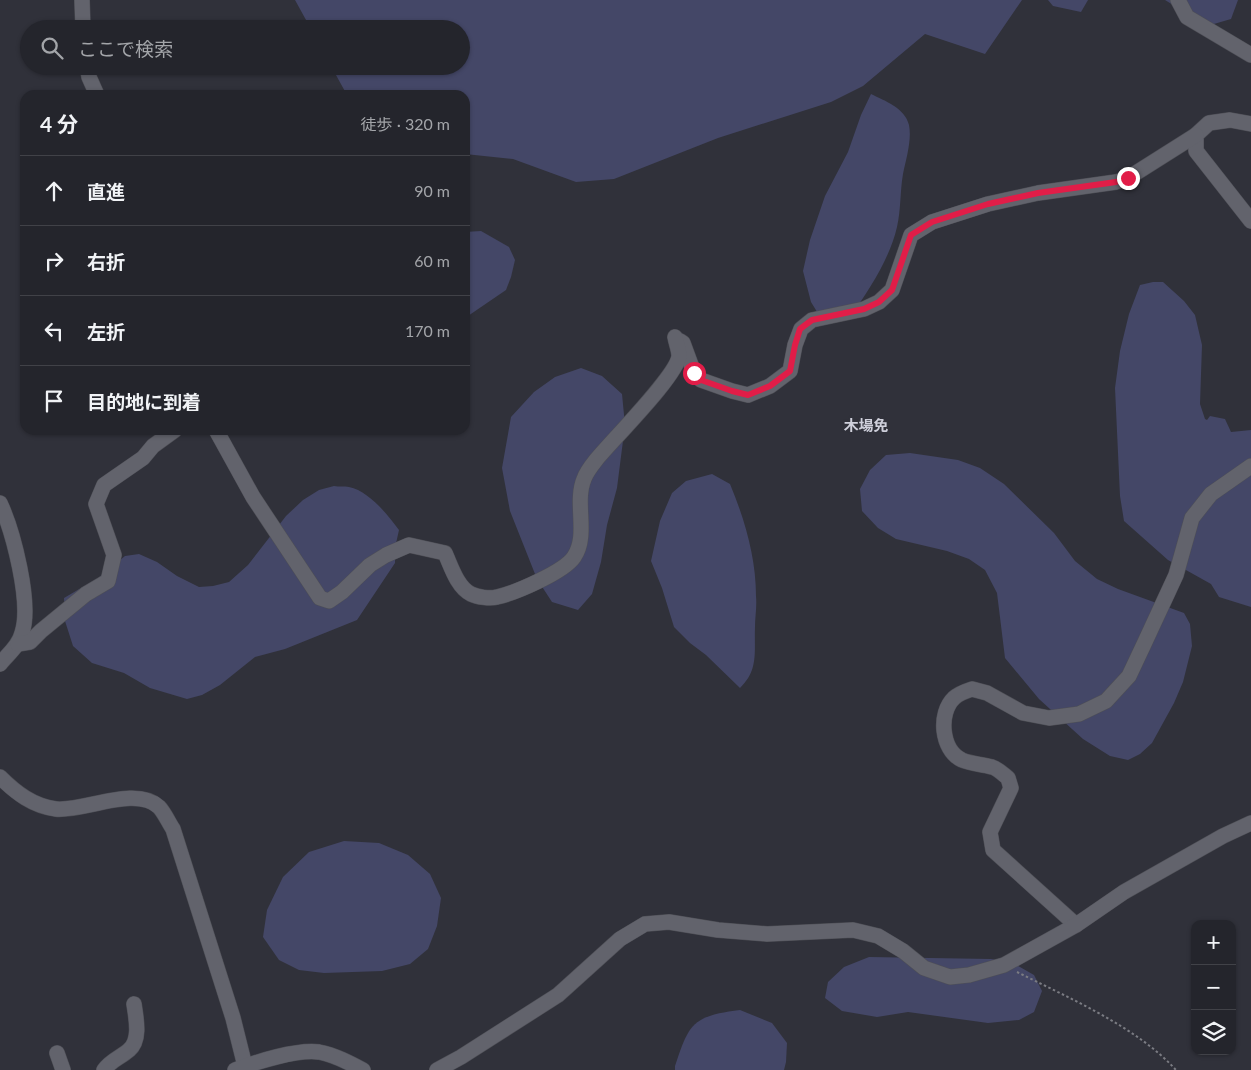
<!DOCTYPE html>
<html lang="ja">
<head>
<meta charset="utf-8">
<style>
	:root { --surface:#24252c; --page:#303138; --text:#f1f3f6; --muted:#a3a5a9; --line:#414248 }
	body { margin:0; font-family:Lato,"Noto Sans JP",sans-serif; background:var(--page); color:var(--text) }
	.controls { position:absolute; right:15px; bottom:15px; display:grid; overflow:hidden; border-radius:10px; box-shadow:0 1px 4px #0004 }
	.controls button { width:45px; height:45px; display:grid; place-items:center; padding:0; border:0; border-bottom:1px solid var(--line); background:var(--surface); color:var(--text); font:25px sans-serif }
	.stop { position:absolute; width:15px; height:15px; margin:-11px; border:4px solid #e11d48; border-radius:50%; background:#fff }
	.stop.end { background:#e11d48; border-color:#fff; box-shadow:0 1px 5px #0008 }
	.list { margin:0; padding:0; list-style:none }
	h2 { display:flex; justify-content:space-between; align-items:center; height:65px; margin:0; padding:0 20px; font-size:21px }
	h2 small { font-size:16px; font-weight:400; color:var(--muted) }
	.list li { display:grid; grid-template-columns:32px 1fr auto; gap:15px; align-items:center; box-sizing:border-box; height:70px; padding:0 20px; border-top:1px solid var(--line) }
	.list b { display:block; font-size:19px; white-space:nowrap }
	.list em { font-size:16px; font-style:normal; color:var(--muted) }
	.icon { flex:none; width:28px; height:28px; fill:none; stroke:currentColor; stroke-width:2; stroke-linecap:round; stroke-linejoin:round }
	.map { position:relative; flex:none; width:1251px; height:1070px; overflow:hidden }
	.search { position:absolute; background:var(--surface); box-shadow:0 1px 4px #0004; left:20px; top:20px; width:450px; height:55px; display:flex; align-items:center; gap:12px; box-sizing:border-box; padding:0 18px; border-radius:28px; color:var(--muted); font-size:19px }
	.panel { position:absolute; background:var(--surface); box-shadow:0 1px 4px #0004; left:20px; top:90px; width:450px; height:345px; border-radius:15px }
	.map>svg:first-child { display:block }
	.green { fill:#444767 }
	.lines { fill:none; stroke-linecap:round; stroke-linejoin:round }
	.minor-casing { stroke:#4e4f56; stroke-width:16 }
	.path { stroke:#7b7c83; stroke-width:2; stroke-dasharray:2.5 2.5; stroke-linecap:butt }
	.minor { stroke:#62636c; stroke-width:15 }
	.route { stroke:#e11d48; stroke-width:6 }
	.labels { text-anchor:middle; stroke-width:4.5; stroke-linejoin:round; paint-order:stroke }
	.quarter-label { font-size:15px; font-weight:bold; fill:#cfd0db; stroke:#30313a }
</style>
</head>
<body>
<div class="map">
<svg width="1251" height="1070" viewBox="0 0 1251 1070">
	<rect width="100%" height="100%" fill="#30313a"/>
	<g class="green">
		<path d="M295 0H1022L985 54 925 34 863 86 831 102 718 138 614 179 576 182 513 159 465 154V95H347L331 66H461V29H311Z"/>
		<path d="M1048 0H1088L1081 12 1053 6Z"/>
		<path d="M1165 0H1238L1231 19 1207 26Z"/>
		<path d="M871 94C885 101 905 108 909 125 912 140 906 159 903 174 900 191 901 210 897 227 890 258 869 290 851 316L822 320 811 302 803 271 810 240 825 196 848 152 861 115Z"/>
		<path d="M481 231 509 247 515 260 511 277 506 290 465 318V232Z"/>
		<path d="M1153 282H1163L1184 301 1195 315 1202 345 1200 404 1205 419 1207 420 1210 416 1225 419 1231 432 1251 430V607L1219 597 1211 584 1168 560 1124 521 1120 496 1115 388 1120 351 1129 314 1140 285Z"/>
		<path d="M581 368 602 376 622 394 625 425 617 488 607 525 601 562 592 594 578 610 552 602 537 579 510 511 502 468 511 417 534 392 555 377Z"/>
		<path d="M910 453 958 460 980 468 1004 484 1054 533 1075 561 1097 579 1118 589 1184 613 1190 624 1192 646 1183 682 1174 703 1152 743 1140 754 1128 760 1110 756 1083 739 1039 699 1005 658 997 593 985 570 969 559 947 551 896 539 878 528 862 511 860 489 870 470 886 455Z"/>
		<path d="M712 474 730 484C745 520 756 558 756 596 757 607 755 617 755 627 754 652 759 670 740 688L706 655 690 643 674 627 662 588 651 561 660 521 672 493 686 481Z"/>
		<path d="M334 486C339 487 344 486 349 487 369 491 388 515 399 530L395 548V563L357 620 285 649 255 657 220 685 202 695 187 699 150 688 124 673 92 663 73 646 65 621 64 598 98 578 125 556 139 554 157 562 177 576 199 587 213 586 229 582 248 565 286 516 303 500 319 490Z"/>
		<path d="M344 841 379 843 408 855 430 874 441 898 437 926 428 949 410 964 382 971 324 973 299 970 279 960 263 937 267 910 283 877 309 852Z"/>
		<path d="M869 957 991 959 1013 963 1034 975 1042 991 1034 1012 1019 1020 988 1023 908 1012 877 1017 842 1011 825 998 828 982 844 967Z"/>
		<path d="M740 1010 772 1023 787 1043 786 1062 784 1070H675V1066C689 1023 693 1016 740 1010Z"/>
	</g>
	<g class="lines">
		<defs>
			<g id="minor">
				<path d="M82 0 83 29"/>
				<path d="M1178 0 1187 17 1251 55"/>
				<path d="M87 66 89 77 97 95"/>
				<path d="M1251 124 1230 120 1209 123 1196 135V151L1251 221"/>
				<path d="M680 341 683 343 694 373 701 380 732 391 748 395 770 386 790 371 795 345 801 329 812 320 864 309 879 302 892 290 911 235 932 222 988 204 1038 193 1116 182 1128 178 1196 135"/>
				<path d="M216 430 253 497 320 598 329 601 342 592 370 565 386 555 409 545 445 553C451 566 457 587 471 594 477 597 490 599 497 597 515 593 564 572 574 557 589 535 574 503 584 479 586 473 592 465 596 460 612 440 677 376 679 356 679 350 676 343 675 337"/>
				<path d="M0 503C13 531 32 603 22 633 19 646 8 654 0 664"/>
				<path d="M18 644 30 642 41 631 86 594 108 581 114 555 96 504 104 485 143 458 153 446 175 430"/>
				<path d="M0 777C16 793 33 806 56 809 83 812 136 785 159 807 164 812 169 823 173 829L233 1018 245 1066"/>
				<path d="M1076 925 993 850 990 832 1011 788 1008 778C1003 774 998 769 992 767 982 764 971 764 962 760 941 750 938 713 954 698 958 694 966 691 972 689L987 693 1023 713 1049 718 1079 714 1106 701 1129 676 1145 642 1176 575 1192 518 1211 494 1251 466"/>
				<path d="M57 1053 63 1070"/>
				<path d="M104 1070C111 1060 120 1058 129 1050 141 1040 136 1018 134 1004"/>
				<path d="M235 1070C256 1062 297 1049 319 1052 335 1055 350 1063 363 1070"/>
				<path d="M437 1070 461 1057 558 995 620 939 645 924 669 922 718 930 767 934 853 930 878 936 903 951 924 968 950 977 969 975 1004 965 1076 925 1124 892 1223 836 1251 823"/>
			</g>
		</defs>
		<use href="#minor" class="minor-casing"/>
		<path class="path" d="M1017 972C1069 998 1137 1027 1176 1070"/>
		<use href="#minor" class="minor"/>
	</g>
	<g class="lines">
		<path class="route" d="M694 373 701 380 732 391 748 395 770 386 790 371 795 345 800 329 812 320 864 309 879 302 892 290 911 235 932 222 988 204 1038 193 1116 182 1128 178"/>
	</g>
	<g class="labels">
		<g class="quarter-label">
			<text x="866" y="431">木場免</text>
		</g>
	</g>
</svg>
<div class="controls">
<button>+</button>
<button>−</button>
<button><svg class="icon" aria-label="layers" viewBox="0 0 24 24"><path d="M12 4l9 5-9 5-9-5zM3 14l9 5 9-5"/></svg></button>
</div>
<div class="stop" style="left:694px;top:373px"></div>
<div class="stop end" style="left:1128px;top:178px"></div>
<div class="search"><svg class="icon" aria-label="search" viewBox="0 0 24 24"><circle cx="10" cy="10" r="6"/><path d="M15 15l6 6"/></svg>ここで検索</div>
<section class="panel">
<h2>4 分<small>徒歩 · 320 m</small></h2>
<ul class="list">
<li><svg class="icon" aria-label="ahead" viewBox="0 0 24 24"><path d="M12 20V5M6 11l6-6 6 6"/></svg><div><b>直進</b></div><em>90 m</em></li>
<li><svg class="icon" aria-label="right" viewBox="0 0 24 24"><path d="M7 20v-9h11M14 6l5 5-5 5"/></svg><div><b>右折</b></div><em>60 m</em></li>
<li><svg class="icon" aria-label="left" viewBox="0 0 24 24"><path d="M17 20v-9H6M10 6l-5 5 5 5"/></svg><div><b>左折</b></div><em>170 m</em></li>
<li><svg class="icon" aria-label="arrive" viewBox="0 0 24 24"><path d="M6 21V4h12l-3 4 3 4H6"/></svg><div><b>目的地に到着</b></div></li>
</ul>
</section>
</div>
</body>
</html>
